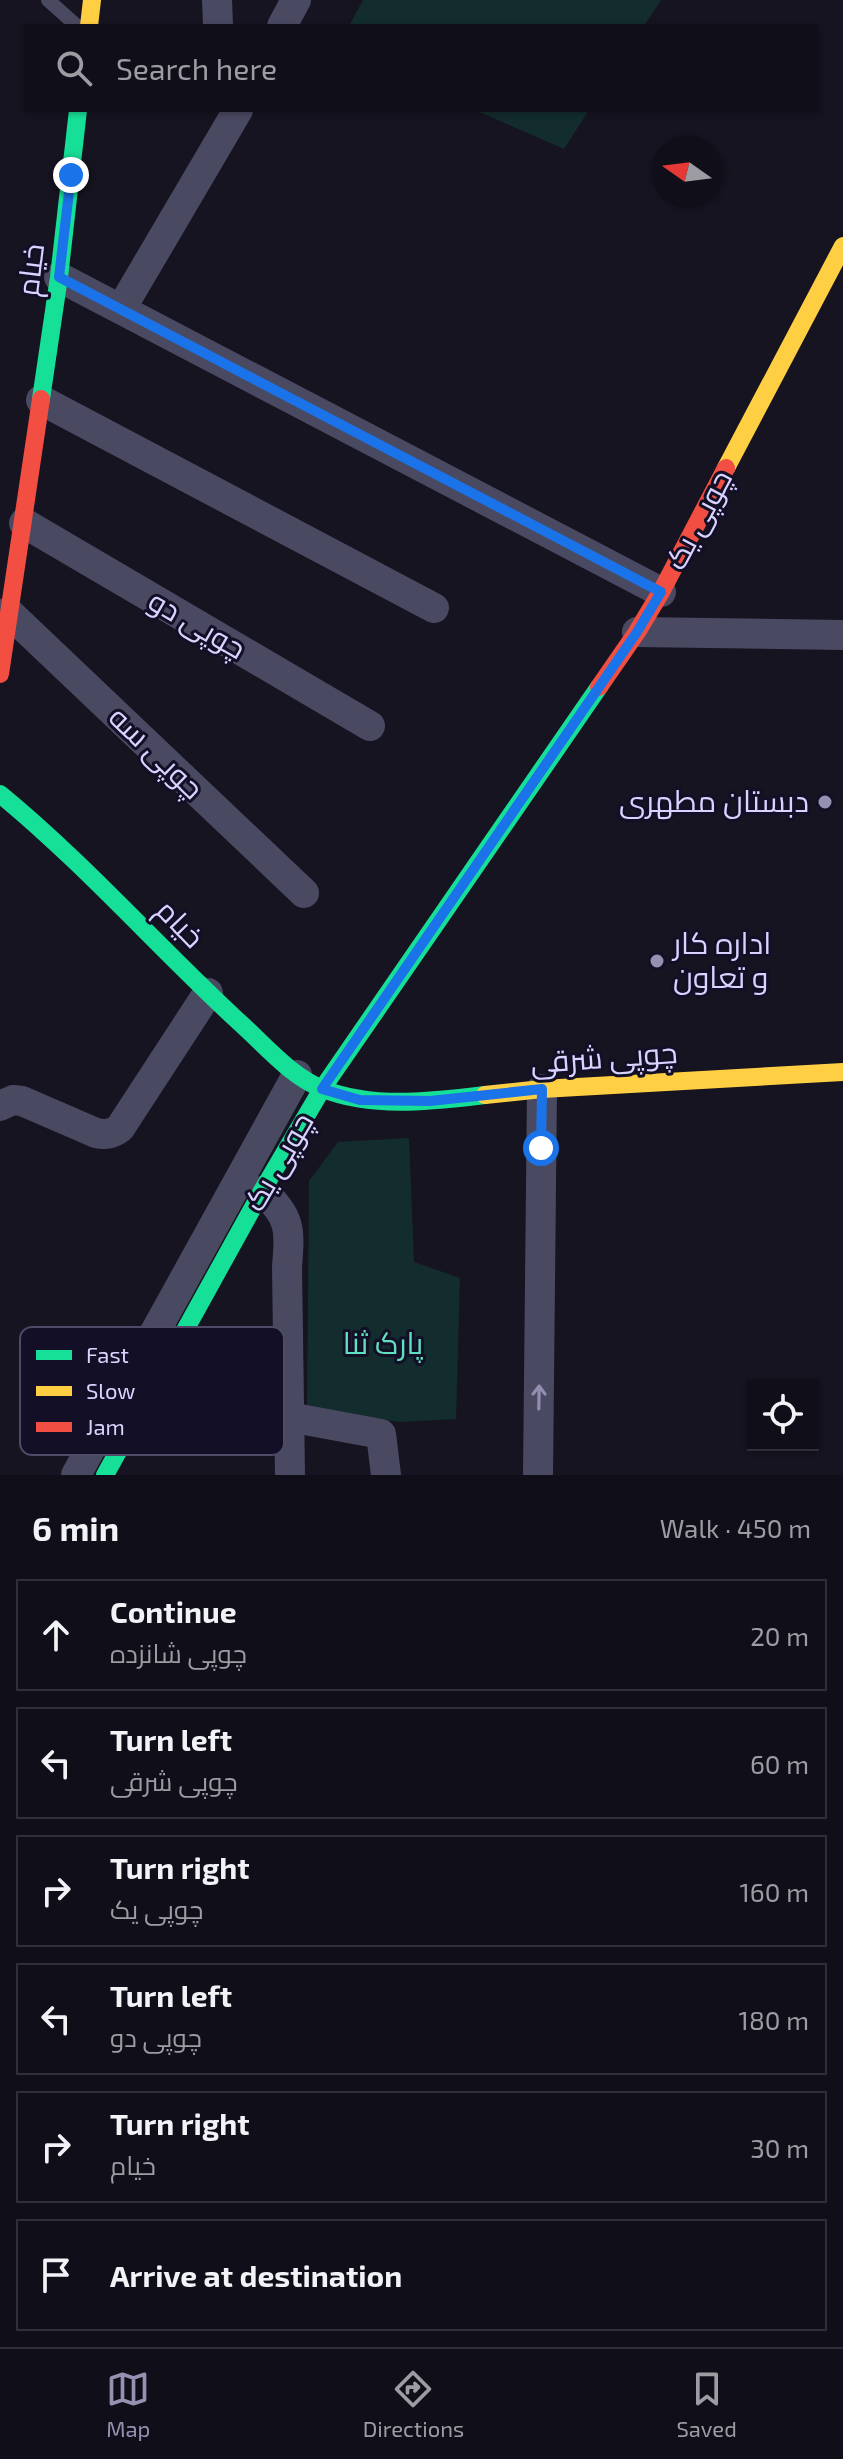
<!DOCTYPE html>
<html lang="en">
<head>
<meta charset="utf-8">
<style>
	:root { --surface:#100f19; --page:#1e1d26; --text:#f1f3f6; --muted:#9c9ca2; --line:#302f38; --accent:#9591b1 }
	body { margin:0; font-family:"Exo 2",Cairo,sans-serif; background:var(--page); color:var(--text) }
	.controls { position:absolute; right:24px; bottom:24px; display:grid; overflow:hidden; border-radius:0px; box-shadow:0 2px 6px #0004 }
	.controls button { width:72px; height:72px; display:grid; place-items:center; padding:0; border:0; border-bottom:2px solid var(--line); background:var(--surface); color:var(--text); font:40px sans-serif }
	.compass { position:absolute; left:651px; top:136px; width:72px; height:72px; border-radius:50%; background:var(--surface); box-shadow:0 2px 6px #0004; rotate:284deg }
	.stop { position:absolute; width:24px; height:24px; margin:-18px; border:6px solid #1a73e8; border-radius:50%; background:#fff }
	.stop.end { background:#1a73e8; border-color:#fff; box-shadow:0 2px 8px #0008 }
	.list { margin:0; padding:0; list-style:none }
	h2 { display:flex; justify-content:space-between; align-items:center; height:104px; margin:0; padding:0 32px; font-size:34px }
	h2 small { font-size:26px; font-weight:400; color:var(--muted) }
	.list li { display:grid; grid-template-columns:52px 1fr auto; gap:24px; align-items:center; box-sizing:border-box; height:112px; margin:0 16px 16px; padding:0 16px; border:2px solid var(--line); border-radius:0px }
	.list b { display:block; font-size:30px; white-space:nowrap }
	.list p { margin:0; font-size:26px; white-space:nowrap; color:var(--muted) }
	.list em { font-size:26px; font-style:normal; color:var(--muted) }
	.icon { flex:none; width:44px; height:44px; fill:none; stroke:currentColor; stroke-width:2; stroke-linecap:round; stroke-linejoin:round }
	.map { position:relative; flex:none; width:843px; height:1475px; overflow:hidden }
	.search { position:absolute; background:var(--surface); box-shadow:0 2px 6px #0004; left:24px; right:24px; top:24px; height:88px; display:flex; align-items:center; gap:20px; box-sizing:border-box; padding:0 28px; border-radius:0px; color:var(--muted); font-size:30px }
	.sheet { height:872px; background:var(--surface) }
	nav { display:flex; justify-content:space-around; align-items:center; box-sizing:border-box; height:112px; border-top:2px solid var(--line); background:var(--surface); font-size:22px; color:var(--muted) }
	nav a { display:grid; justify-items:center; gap:4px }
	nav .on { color:var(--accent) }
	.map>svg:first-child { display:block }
	.green { fill:#132c2d }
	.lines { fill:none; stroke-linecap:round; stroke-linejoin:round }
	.lane { stroke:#4a4962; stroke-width:14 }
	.street { stroke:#4a4962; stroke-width:30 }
	.fast { stroke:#16e098; stroke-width:18 }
	.slow { stroke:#ffcf43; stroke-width:18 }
	.jam { stroke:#f24e42; stroke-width:18 }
	.oneway { stroke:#928eb0 }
	.route { stroke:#1a73e8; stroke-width:10 }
	.poi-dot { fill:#9591b1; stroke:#130f26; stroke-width:3 }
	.labels { text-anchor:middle; stroke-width:6; stroke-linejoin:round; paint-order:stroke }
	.street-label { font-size:30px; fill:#d9d4ff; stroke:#130f26 }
	.poi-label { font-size:30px; fill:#d9d4ff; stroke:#130f26; text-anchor:end }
	.park-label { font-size:30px; fill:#5fe0c0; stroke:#130f26 }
	.key { fill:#130f26; stroke:#4e4a67; stroke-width:2 }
	.key-label { font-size:22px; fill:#d9d4ff }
</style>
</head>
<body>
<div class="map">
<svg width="843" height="1475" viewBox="0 0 843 1475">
	<rect width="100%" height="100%" fill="#161421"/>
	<g class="green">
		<path d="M363 0H661L644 26H349Z"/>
		<path d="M475 110H589L564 149Z"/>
		<path d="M409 1138 414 1262 460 1278 456 1419 400 1422 307 1410 309 1181 338 1142Z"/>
	</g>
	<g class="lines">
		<path class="lane" d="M48 0 77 26"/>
		<g class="street">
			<path d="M217 0 218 26"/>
			<path d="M282 26 296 0"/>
			<path d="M59 277 661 592"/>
			<path d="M121 309 238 110"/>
			<path d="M41 400 434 608"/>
			<path d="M24 523 370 726"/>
			<path d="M8 612 304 893"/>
			<path d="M637 632 843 635"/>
			<path d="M0 1106 13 1100 22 1101 96 1133C106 1135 112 1134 120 1128L208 993"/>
			<path d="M262 1191C291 1216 290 1230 287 1267L290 1475"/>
			<path d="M289 1417 381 1434 386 1475"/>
			<path d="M76 1475 297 1075"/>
			<path d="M538 1475 542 1089"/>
		</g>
		<g class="fast">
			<path d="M41 399 59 277 78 110"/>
			<path d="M0 794C85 864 157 946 238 1021 264 1044 290 1076 323 1089 373 1109 433 1101 485 1095"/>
			<path d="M105 1475 262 1191 322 1089 599 687"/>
		</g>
		<g class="slow">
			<path d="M89 26 92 0"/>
			<path d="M726 468 843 246"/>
			<path d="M485 1095 542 1089 843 1072"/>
		</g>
		<g class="jam">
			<path d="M0 674 41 399"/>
			<path d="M599 687 637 632 661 592 726 468"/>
		</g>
	</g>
	<defs><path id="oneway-shaft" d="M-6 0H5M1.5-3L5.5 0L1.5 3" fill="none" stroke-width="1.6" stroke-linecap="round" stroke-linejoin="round" transform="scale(2)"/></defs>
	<use class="oneway" href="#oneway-shaft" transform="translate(539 1397) rotate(-89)"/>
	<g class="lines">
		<path class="route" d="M71 175 59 277 661 592 637 632 322 1089 360 1100 430 1101 542 1089 541 1148"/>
	</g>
	<g class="poi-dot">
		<circle cx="825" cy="802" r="8"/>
		<circle cx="657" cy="961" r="8"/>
	</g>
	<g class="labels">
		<g class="street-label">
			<text transform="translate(31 270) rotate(-83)" y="10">خیام</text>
			<text transform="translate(699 520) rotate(-62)" y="10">چوپی یک</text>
			<text transform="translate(197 625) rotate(30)" y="10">چوپی دو</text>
			<text transform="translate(156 753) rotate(44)" y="10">چوپی سه</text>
			<text transform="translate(180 924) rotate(46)" y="10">خیام</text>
			<text transform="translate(604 1058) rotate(-4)" y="10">چوپی شرقی</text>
			<text transform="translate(279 1162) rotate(-60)" y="10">چوپی یک</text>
		</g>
		<g class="poi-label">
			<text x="809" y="812">دبستان مطهری</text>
			<text x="673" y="954" text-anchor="start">اداره کار<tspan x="673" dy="34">و تعاون</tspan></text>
		</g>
		<g class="park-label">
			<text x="383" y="1354">پارک ثنا</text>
		</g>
	</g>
	<rect x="20" y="1327" width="264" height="128" rx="12" class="key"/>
	<rect x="36" y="1350" width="36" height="10" fill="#16e098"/>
	<rect x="36" y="1386" width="36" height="10" fill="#ffcf43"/>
	<rect x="36" y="1422" width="36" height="10" fill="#f24e42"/>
	<g class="key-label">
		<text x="86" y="1363">Fast</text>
		<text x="86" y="1399">Slow</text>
		<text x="86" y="1435">Jam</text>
	</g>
</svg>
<div class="controls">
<button><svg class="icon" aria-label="locate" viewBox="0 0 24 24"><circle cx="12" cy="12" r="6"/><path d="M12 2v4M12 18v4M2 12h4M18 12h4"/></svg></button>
</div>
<svg class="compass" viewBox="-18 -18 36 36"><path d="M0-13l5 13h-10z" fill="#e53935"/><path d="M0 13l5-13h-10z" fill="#9c9ca2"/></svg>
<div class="stop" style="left:541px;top:1148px"></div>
<div class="stop end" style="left:71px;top:175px"></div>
<div class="search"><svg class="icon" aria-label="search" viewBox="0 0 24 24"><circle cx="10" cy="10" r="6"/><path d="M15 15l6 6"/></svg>Search here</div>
</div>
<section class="sheet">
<h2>6 min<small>Walk · 450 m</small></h2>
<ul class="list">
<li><svg class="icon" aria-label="ahead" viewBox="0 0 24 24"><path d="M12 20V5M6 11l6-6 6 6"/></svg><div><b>Continue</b><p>چوپی شانزده</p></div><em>20 m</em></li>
<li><svg class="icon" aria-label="left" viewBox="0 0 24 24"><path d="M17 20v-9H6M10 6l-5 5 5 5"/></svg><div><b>Turn left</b><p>چوپی شرقی</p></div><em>60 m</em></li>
<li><svg class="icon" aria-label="right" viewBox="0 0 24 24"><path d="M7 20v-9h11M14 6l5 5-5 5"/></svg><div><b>Turn right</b><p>چوپی یک</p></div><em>160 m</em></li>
<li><svg class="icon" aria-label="left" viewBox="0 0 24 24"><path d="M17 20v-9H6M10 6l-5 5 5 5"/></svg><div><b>Turn left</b><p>چوپی دو</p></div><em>180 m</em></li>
<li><svg class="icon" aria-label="right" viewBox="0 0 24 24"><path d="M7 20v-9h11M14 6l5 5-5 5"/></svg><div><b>Turn right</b><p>خیام</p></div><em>30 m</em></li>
<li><svg class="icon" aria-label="arrive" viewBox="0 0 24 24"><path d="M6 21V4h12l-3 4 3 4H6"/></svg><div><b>Arrive at destination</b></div></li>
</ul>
</section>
<nav>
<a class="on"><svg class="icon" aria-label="map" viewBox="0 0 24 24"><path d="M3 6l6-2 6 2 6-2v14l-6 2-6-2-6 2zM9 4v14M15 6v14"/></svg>Map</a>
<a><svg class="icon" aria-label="directions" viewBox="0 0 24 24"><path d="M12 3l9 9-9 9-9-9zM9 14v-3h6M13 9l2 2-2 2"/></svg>Directions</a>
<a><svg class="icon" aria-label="saved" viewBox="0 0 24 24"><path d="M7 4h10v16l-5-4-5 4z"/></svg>Saved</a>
</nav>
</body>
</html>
